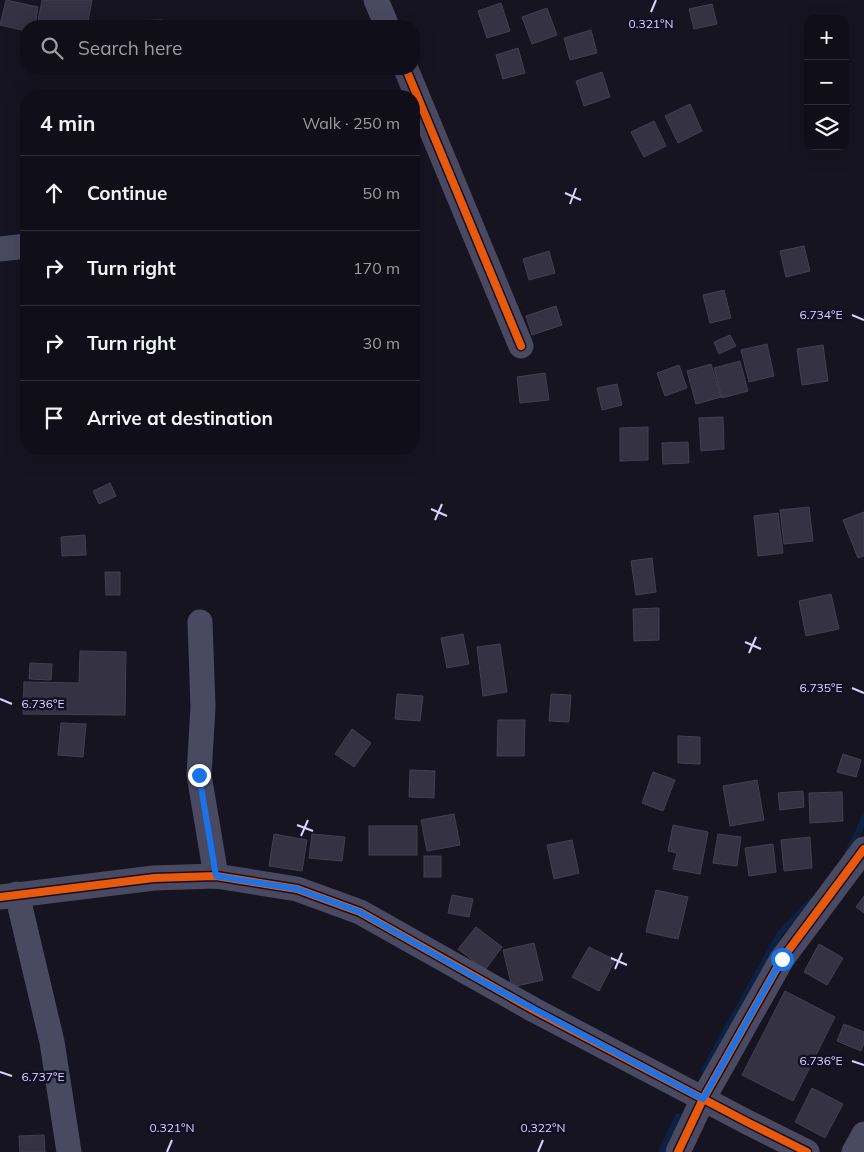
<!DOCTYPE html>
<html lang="en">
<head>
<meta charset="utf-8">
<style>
	:root { --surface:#100f19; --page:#191822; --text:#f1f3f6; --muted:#9c9ca2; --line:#302f38 }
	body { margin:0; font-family:Mulish,sans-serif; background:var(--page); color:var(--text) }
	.controls { position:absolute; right:15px; top:15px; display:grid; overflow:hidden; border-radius:10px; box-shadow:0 5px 20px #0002 }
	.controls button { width:45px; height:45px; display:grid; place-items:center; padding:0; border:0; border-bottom:1px solid var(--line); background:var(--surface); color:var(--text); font:25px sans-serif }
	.stop { position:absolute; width:15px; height:15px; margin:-11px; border:4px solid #1a73e8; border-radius:50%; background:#fff }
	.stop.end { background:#1a73e8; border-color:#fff; box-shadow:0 1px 5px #0008 }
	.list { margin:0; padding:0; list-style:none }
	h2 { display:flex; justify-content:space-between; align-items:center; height:65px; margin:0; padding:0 20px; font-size:21px }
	h2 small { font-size:16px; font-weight:400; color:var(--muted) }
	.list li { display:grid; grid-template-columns:32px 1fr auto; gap:15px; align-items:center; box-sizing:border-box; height:75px; padding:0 20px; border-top:1px solid var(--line) }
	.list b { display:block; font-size:19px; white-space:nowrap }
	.list em { font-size:16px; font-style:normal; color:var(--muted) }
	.icon { flex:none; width:28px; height:28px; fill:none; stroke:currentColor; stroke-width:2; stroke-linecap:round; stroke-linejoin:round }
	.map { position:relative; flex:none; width:864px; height:1152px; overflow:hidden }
	.search { position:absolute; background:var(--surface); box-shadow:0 5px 20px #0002; left:20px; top:20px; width:400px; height:55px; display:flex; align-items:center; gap:12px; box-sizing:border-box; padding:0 18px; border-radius:20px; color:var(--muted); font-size:19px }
	.panel { position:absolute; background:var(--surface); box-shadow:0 5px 20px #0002; left:20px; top:90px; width:400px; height:365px; border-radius:20px }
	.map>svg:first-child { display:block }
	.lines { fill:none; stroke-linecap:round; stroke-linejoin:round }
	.stream { stroke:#0d2144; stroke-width:6 }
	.building { fill:#343243; stroke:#433f54 }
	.minor { stroke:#4a4962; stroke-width:25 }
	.cycleway-casing { stroke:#130f26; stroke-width:11 }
	.cycleway { stroke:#e8590c; stroke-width:8 }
	.route { stroke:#1a73e8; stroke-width:6 }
	.ticks { fill:none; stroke:#d9d4ff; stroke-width:2 }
	.ticks-label { font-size:12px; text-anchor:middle; fill:#d9d4ff; stroke:#130f26; stroke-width:5; stroke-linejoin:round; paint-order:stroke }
</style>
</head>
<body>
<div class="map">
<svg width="864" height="1152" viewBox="0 0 864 1152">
	<rect width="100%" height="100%" fill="#161421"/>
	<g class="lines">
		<g class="stream">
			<path d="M848 852 859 831 864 817"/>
			<path d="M704 1070 780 933 812 900"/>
			<path d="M661 1152 678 1116"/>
		</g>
	</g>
	<g class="building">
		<path d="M6 0 38 7 35 26H26V31L0 25Z"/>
		<path d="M42 0H92L87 26H37Z"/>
		<path d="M501 3 510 31 487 38 478 11Z"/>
		<path d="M712 4 717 24 694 29 689 9Z"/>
		<path d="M547 8 557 35 532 44 522 17Z"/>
		<path d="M162 20V26H133V21Z"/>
		<path d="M591 30 597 53 570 60 564 38Z"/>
		<path d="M518 48 525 73 503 79 496 55Z"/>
		<path d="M602 72 610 97 584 106 576 81Z"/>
		<path d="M690 104 702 131 678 143 665 116Z"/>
		<path d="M654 121 666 146 644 157 631 132Z"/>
		<path d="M804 246 810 271 786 277 780 251Z"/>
		<path d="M549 251 555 273 529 280 523 259Z"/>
		<path d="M724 290 731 318 710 323 703 295Z"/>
		<path d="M556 306 562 325 532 335 526 316Z"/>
		<path d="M730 335 736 346 719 354 714 342Z"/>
		<path d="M767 344 774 376 749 382 741 350Z"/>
		<path d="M823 345 828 381 802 385 797 349Z"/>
		<path d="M740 361 748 391 722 398 714 368Z"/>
		<path d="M711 364 721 397 696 404 687 371Z"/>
		<path d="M679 365 687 388 665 396 657 373Z"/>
		<path d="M545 373 549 400 520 403 517 377Z"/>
		<path d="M617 384 622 405 602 410 597 388Z"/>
		<path d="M723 417 724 449 701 451 699 418Z"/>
		<path d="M648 427V460L620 461V428Z"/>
		<path d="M688 442 689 463 663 464 662 443Z"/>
		<path d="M110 483 116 496 99 504 93 491Z"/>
		<path d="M809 507 813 541 784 544 780 510Z"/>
		<path d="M864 512V556L858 558 843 520Z"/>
		<path d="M778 513 783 553 758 556 754 516Z"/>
		<path d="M85 535 86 555 62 556 61 537Z"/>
		<path d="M652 558 656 592 636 595 631 561Z"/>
		<path d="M105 572H120V595H106Z"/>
		<path d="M831 594 839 629 806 636 799 601Z"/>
		<path d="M659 608V640L634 641 633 609Z"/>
		<path d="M463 634 469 664 447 668 441 638Z"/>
		<path d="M500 644 507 692 483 696 477 647Z"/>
		<path d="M80 651 126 652 125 715 23 714 24 682 79 683Z"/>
		<path d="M30 663 52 664 51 680 29 679Z"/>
		<path d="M397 694 423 696 420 721 395 719Z"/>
		<path d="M551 694 571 695 569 722 549 721Z"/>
		<path d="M498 720H525L524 756H497Z"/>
		<path d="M61 723 86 724 83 757 58 755Z"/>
		<path d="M352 729 371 743 354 767 335 754Z"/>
		<path d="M678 736 700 737V764L678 763Z"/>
		<path d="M843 754 861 760 856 777 837 772Z"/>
		<path d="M410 770 435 771 434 798 409 797Z"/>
		<path d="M653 772 675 780 663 811 642 803Z"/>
		<path d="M757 780 764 820 730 826 723 786Z"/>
		<path d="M803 791 804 807 780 810 778 793Z"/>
		<path d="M842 792 843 821 810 823 809 793Z"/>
		<path d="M454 814 460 845 427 851 421 820Z"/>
		<path d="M673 825 708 832 700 874 673 869 677 853 668 851Z"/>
		<rect x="369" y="826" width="48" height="29"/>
		<path d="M274 834 307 840 302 871 269 866Z"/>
		<path d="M312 834 345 837 342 861 309 858Z"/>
		<path d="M718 834 741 837 737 866 713 863Z"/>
		<path d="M810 837 812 868 784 871 781 840Z"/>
		<path d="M572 840 579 873 554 879 547 845Z"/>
		<path d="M773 844 776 872 749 876 745 848Z"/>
		<rect x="424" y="856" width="17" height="21"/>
		<path d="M656 890 688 897 678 939 646 932Z"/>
		<path d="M452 895 473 899 469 917 448 913Z"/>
		<path d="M864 896V913L856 907Z"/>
		<path d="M476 927 502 947 485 970 458 949Z"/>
		<path d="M534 943 543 980 512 987 503 950Z"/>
		<path d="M819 944 843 958 827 985 804 972Z"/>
		<path d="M589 947 615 960 599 991 572 977Z"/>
		<path d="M785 991 835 1017 793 1101 742 1075Z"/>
		<path d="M844 1024 864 1032V1043L861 1051 837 1041Z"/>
		<path d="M812 1088 843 1104 825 1138 795 1122Z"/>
		<path d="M44 1135 45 1152H20L19 1136Z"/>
	</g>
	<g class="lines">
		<g class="minor">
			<path d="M376 0 387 26"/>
			<path d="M406 69 521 346"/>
			<path d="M0 249 26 246"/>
			<path d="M200 622 203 707 199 775 216 876"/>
			<path d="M17 894 52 1042 69 1152"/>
			<path d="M0 897 154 878 216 876 297 889 360 912 534 1010 747 1122 807 1152"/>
			<path d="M678 1152 703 1099 782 959 864 849"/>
			<path d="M854 1152 864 1134"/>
		</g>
		<defs>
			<g id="cycleway">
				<path d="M406 69 521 346"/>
				<path d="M0 897 154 878 216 876 297 889 360 912 534 1010 747 1122 807 1152"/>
				<path d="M678 1152 703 1099 782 959 864 849"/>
			</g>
		</defs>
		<use href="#cycleway" class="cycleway-casing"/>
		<use href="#cycleway" class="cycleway"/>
	</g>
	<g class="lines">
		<path class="route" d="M199 775 216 876 297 889 360 912 487 984 703 1099 782 959"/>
	</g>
	<path class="ticks" d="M651 12 656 0M565 193 581 200M570 204 576 188M852 315 864 320M431 509 447 516M435 520 442 504M745 642 761 649M749 653 756 637M852 688 864 693M0 699 12 704M297 825 313 831M301 836 308 820M611 958 627 965M615 969 622 953M852 1061 864 1065M0 1072 12 1076M167 1152 172 1140M538 1152 543 1140"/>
	<g class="ticks-label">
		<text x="651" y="28">0.321°N</text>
		<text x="821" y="319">6.734°E</text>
		<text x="821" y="692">6.735°E</text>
		<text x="43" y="708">6.736°E</text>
		<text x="821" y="1065">6.736°E</text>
		<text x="43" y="1081">6.737°E</text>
		<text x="172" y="1132">0.321°N</text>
		<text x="543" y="1132">0.322°N</text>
	</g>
</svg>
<div class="controls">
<button>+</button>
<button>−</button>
<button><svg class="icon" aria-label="layers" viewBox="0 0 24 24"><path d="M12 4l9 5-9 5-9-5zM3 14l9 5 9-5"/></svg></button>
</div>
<div class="stop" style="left:782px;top:959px"></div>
<div class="stop end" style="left:199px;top:775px"></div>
<div class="search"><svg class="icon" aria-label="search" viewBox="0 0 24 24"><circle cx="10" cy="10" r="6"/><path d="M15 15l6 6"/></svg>Search here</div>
<section class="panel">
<h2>4 min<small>Walk · 250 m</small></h2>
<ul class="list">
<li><svg class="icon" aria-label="ahead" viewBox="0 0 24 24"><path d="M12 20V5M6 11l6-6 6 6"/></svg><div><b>Continue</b></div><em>50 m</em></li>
<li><svg class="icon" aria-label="right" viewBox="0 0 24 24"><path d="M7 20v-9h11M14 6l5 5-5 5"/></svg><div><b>Turn right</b></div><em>170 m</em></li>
<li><svg class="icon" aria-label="right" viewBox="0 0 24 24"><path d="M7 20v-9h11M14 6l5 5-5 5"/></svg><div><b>Turn right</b></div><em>30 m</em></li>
<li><svg class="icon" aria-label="arrive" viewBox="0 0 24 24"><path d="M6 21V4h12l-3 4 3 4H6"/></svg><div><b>Arrive at destination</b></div></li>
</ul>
</section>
</div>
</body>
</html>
